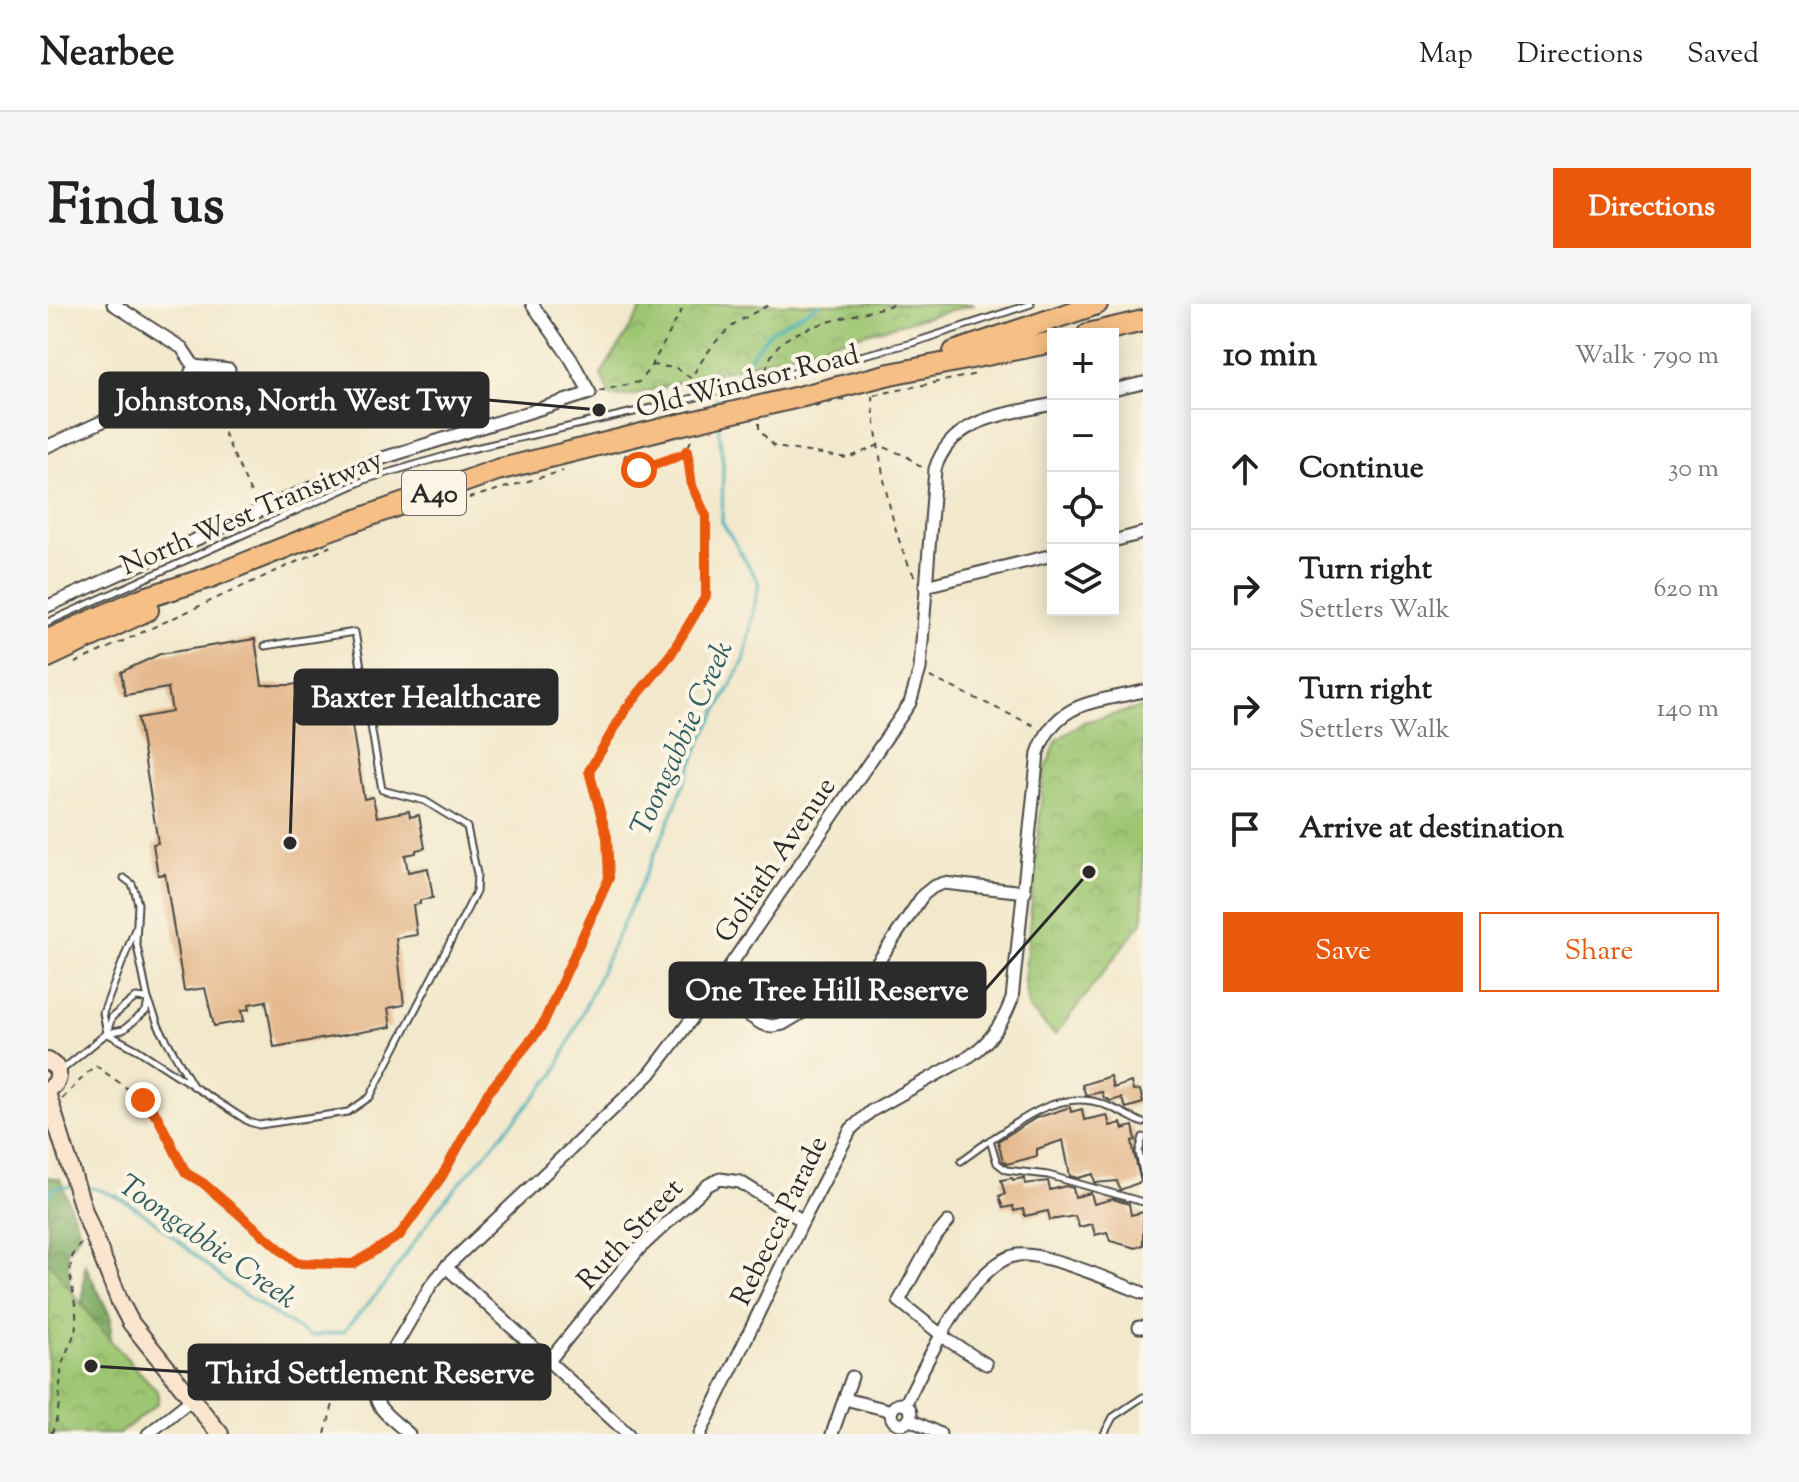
<!DOCTYPE html>
<html lang="en">
<head>
<meta charset="utf-8">
<style>
	:root { --surface:#fff; --page:#f6f6f6; --text:#222; --muted:#767676; --line:#e0e0e0; --accent:#ea580c }
	body { margin:0; font-family:"Sorts Mill Goudy",serif; background:var(--page); color:var(--text) }
	.controls { position:absolute; right:24px; top:24px; display:grid; overflow:hidden; border-radius:0px; box-shadow:0 4px 20px #0003 }
	.controls button { width:72px; height:72px; display:grid; place-items:center; padding:0; border:0; border-bottom:2px solid var(--line); background:var(--surface); color:var(--text); font:40px sans-serif }
	.stop { position:absolute; width:24px; height:24px; margin:-18px; border:6px solid #ea580c; border-radius:50%; background:#fff }
	.stop.end { background:#ea580c; border-color:#fff; box-shadow:0 2px 8px #0008 }
	.list { margin:0; padding:0; list-style:none }
	h2 { display:flex; justify-content:space-between; align-items:center; height:104px; margin:0; padding:0 32px; font-size:34px }
	h2 small { font-size:26px; font-weight:400; color:var(--muted) }
	.list li { display:grid; grid-template-columns:52px 1fr auto; gap:24px; align-items:center; box-sizing:border-box; height:120px; padding:0 32px; border-top:2px solid var(--line) }
	.list b { display:block; font-size:30px; white-space:nowrap }
	.list p { margin:0; font-size:26px; white-space:nowrap; color:var(--muted) }
	.list em { font-size:26px; font-style:normal; color:var(--muted) }
	.actions { display:flex; gap:16px; padding:24px 32px }
	.actions a { flex:1; padding:18px 0; border:2px solid var(--accent); border-radius:0px; text-align:center; font-size:28px; color:var(--accent) }
	.actions .main { background:var(--accent); color:#fff }
	.icon { flex:none; width:44px; height:44px; fill:none; stroke:currentColor; stroke-width:2; stroke-linecap:round; stroke-linejoin:round }
	.map { position:relative; flex:none; width:1095px; height:1130px; overflow:hidden; border-radius:0px }
	header { display:flex; align-items:center; gap:48px; box-sizing:border-box; height:112px; padding:0 40px; background:var(--surface); border-bottom:2px solid var(--line) }
	header strong { font-size:38px }
	nav { display:flex; gap:44px; margin-inline-start:auto; font-size:28px }
	.intro { display:flex; align-items:center; justify-content:space-between; box-sizing:border-box; height:192px; padding:0 48px }
	h1 { margin:0; font-size:56px }
	.button { padding:20px 36px; border-radius:0px; background:var(--accent); color:#fff; font-size:28px; font-weight:700 }
	main { display:flex; gap:48px; padding:0 48px }
	aside { flex:1; background:var(--surface); border-radius:0px; box-shadow:0 4px 20px #0003 }
	.map>svg:first-child { display:block }
	.forest { fill:url(#forest-crowns); stroke:#546b48; stroke-width:2 }
	.park { fill:url(#park-crowns); stroke:#64784e; stroke-width:2 }
	.lines { fill:none; stroke-linecap:round; stroke-linejoin:round }
	.stream { stroke:#3caeb4; stroke-width:3 }
	.building { fill:#e5ba90 }
	.lane-casing { stroke:#494743; stroke-width:9 }
	.street-casing { stroke:#494743; stroke-width:15 }
	.secondary-casing { stroke:#494743; stroke-width:20 }
	.highway-casing { stroke:#494743; stroke-width:24 }
	.path { stroke:#494743; stroke-width:2; stroke-dasharray:6 6; stroke-linecap:butt }
	.lane { stroke:#fff; stroke-width:5 }
	.street { stroke:#fff; stroke-width:11 }
	.secondary { stroke:#fbe5cf; stroke-width:16 }
	.highway { stroke:#f5bf86; stroke-width:20 }
	.lane-bridge-casing { stroke:#494743; stroke-width:9; stroke-linecap:butt }
	.highway-bridge-casing { stroke:#494743; stroke-width:24; stroke-linecap:butt }
	.path-bridge { stroke:#494743; stroke-width:2; stroke-dasharray:6 6; stroke-linecap:butt }
	.lane-bridge { stroke:#fff; stroke-width:5 }
	.highway-bridge { stroke:#f5bf86; stroke-width:20 }
	.route { stroke:#ea580c; stroke-width:10 }
	.labels { text-anchor:middle; stroke-width:8; stroke-linejoin:round; paint-order:stroke }
	.shield { fill:#fcf5e5; stroke:#6a6863; stroke-width:2 }
	.shield-label { font-size:26px; font-weight:bold; fill:#2b2b2b }
	.street-label { font-size:28px; fill:#2b2b2b; stroke:#fcf5e5 }
	.water-label { font-size:30px; font-style:italic; fill:#325f62; stroke:#fcf5e5 }
	.leader { fill:none; stroke:#2b2b2b; stroke-width:3 }
	.callout-dot { fill:#2b2b2b; stroke:#fcf5e5; stroke-width:3 }
	.callout { fill:#2b2b2b; stroke:#2b2b2b; stroke-width:3 }
	.callout-label { font-size:30px; text-anchor:middle; font-weight:bold; fill:#fff }
</style>
</head>
<body>
<header>
<strong>Nearbee</strong>
<nav><a>Map</a><a>Directions</a><a>Saved</a></nav>
</header>
<div class="intro"><h1>Find us</h1><a class="button">Directions</a></div>
<main>
<div class="map">
<svg width="1095" height="1130" viewBox="0 0 1095 1130">
	<defs>
		<pattern id="forest-crowns" width="20" height="18" patternUnits="userSpaceOnUse" patternTransform="scale(2)"><rect width="20" height="18" fill="#7eab64"/><path d="M2 6a3 3 0 1 1 6 0M12 15a3 3 0 1 1 6 0" fill="none" stroke="#678b53"/></pattern>
		<pattern id="park-crowns" width="20" height="18" patternUnits="userSpaceOnUse" patternTransform="scale(2)"><rect width="20" height="18" fill="#9dc672"/><path d="M2 6a3 3 0 1 1 6 0M12 15a3 3 0 1 1 6 0" fill="none" stroke="#87aa63"/></pattern>
	</defs>
	<rect width="100%" height="100%" fill="#fcf5e5"/>
	<filter id="ink" filterUnits="userSpaceOnUse"><feTurbulence type="fractalNoise" baseFrequency=".0125" numOctaves="2"/><feDisplacementMap in="SourceGraphic" scale="16" xChannelSelector="R" yChannelSelector="G"/><feConvolveMatrix kernelMatrix="1 2 1 2 8 2 1 2 1" color-interpolation-filters="sRGB"/></filter>
	<filter id="wash" filterUnits="userSpaceOnUse"><feTurbulence type="fractalNoise" baseFrequency=".006" numOctaves="4" result="noise"/><feDisplacementMap in="SourceGraphic" scale="32" xChannelSelector="R" yChannelSelector="G"/><feGaussianBlur stdDeviation="1.8" result="paint"/><feColorMatrix in="noise" values="0 0 0 0 0 0 0 0 0 0 0 0 0 0 0 0 0 1.4 0 .05"/><feComposite in="paint" operator="in"/></filter>
	<g filter="url(#wash)">
		<rect width="100%" height="100%" fill="#f2e8cc"/>
		<path class="forest" d="M0 873 12 875 32 929 19 947 23 999 32 1031 37 960 63 1014 62 1040 0 1076Z"/>
		<g class="park">
			<path d="M597 0H927L586 91 563 93 553 70Z"/>
			<path d="M1095 403V617L1007 731 981 705 976 678 996 468 1009 436 1036 418Z"/>
			<path d="M0 957 62 1036 110 1088V1099L71 1130H0Z"/>
		</g>
		<g class="lines">
			<g class="stream">
				<path d="M678 83 723 27 772 0"/>
				<path d="M669 104 668 96 673 89"/>
				<path d="M33 883C80 882 145 953 182 981 208 999 235 1015 261 1032L295 1028 335 983 390 904 506 771 618 525 653 437 696 357 711 279 674 218 675 160 670 119"/>
				<path d="M0 893 6 883H22"/>
			</g>
		</g>
		<g id="blocks">
			<g class="building">
				<path d="M207 335 214 381H243L296 372 316 495 325 493 329 513 361 507 362 513 371 511 377 544 368 546V549L357 551 360 568 380 564 385 594 372 596V600L365 601 369 631 348 634 356 701 340 704 343 723 226 743 218 697 201 700 202 705 194 706 196 717 166 722 157 684 136 687 117 570 110 571 105 540 110 539 90 414 124 408 120 384 77 391 73 368 112 350Z"/>
				<path d="M1062 772 1065 784 1083 778 1085 787 1092 786 1095 799 1078 804 1073 794 1063 797 1056 794 1054 788 1038 791 1034 781Z"/>
				<path d="M1022 803 1023 808 1034 805 1036 816 1059 811 1062 822 1073 819 1075 825 1085 822 1088 836 1084 837 1086 849 1093 878 1072 886 1069 877 1047 879 1045 870 1030 874 1022 872 1015 836 989 845V852L959 860 955 857 950 837 988 814Z"/>
				<path d="M964 874 965 876 976 874 977 880 1000 877 1002 886 1018 882 1025 884 1027 893 1043 889 1046 900 1065 895 1081 900 1083 911 1095 908V941L1088 944 1062 937 1059 928 1047 931 1044 920 1031 923 1027 912 1002 916 1000 907 977 912 975 905 966 907 965 902 955 904 951 892 957 890 953 876Z"/>
			</g>
		</g>
	</g>
	<g filter="url(#ink)">
		<use href="#blocks" fill-opacity="0" stroke="#494743" stroke-width="2"/>
		<g class="lines">
			<defs>
				<g id="lane">
					<path d="M760 65 864 39 983 0"/>
					<path d="M0 318 319 175 414 147 621 100"/>
					<path d="M76 574 84 580 87 588 90 600 88 637 100 695 111 723 145 782 201 818 211 821 300 808 322 793 428 588 429 570 419 523 377 497 334 486 307 328 217 342"/>
					<path d="M59 729 55 709 87 625"/>
					<path d="M59 729 64 713 87 694 100 695"/>
					<path d="M60 730 90 746 144 781"/>
					<path d="M14 766 59 729 75 726 98 707 100 696"/>
					<path d="M1095 819C1079 812 1061 800 1044 797 1004 790 973 817 942 836L949 859 958 866 1000 871 1095 898"/>
					<path d="M1095 833 1091 848 1095 869"/>
					<path d="M913 857 942 836"/>
					<path d="M1056 1130 1065 1113 1095 1093"/>
				</g>
				<g id="street">
					<path d="M146 62 181 66"/>
					<path d="M1065 86 1095 79"/>
					<path d="M0 142 137 80 146 62 134 44 65 0"/>
					<path d="M1065 237 1095 229"/>
					<path d="M877 282 1005 251"/>
					<path d="M0 302 316 160 542 89 523 55 484 0"/>
					<path d="M664 688 714 720 724 722 735 720 819 670 828 661 875 591 885 583 896 579 977 588"/>
					<path d="M900 918 884 937 851 997 901 1037 938 1060"/>
					<path d="M398 963 580 1130"/>
					<path d="M1091 1023H1095"/>
					<path d="M501 1057 591 945 660 881 672 875 692 878 755 917"/>
					<path d="M797 1095 844 1107"/>
					<circle cx="853" cy="1110" r="10"/>
					<path d="M857 1101C876 1063 924 957 970 951 997 948 1067 978 1095 989"/>
					<path d="M861 1115 892 1130"/>
					<path d="M100 1130 144 1095"/>
					<path d="M361 1130C340 1111 321 1103 329 1073L383 981 398 963 602 770 664 688 862 399 872 365 887 165C904 112 958 111 1005 100"/>
					<path d="M652 1130 755 917 803 825 823 807 922 752C943 737 955 719 964 695L990 449C1008 396 1047 399 1095 387"/>
					<path d="M784 1130 804 1073"/>
				</g>
				<g id="secondary">
					<path d="M0 757 9 764C12 773 9 781 0 785"/>
					<path d="M0 792 36 907 72 998 83 1019 172 1130"/>
				</g>
				<g id="highway">
					<path d="M1040 30 1095 17"/>
					<path d="M906 48 1049 0"/>
					<path d="M755 92 842 70 1005 38"/>
					<path d="M0 336 93 295 160 274 278 227 449 166 618 124"/>
					<path d="M0 353 100 306"/>
				</g>
			</defs>
			<use href="#lane" class="lane-casing"/>
			<use href="#street" class="street-casing"/>
			<use href="#secondary" class="secondary-casing"/>
			<use href="#highway" class="highway-casing"/>
			<g class="path">
				<path d="M604 61 628 64 643 74C669 32 678 22 723 0"/>
				<path d="M718 66C721 56 725 46 733 39 757 19 815 11 846 0"/>
				<path d="M151 74 206 196"/>
				<path d="M551 87 591 78 604 61 637 0"/>
				<path d="M826 91 929 70"/>
				<path d="M824 92C829 142 842 231 867 273"/>
				<path d="M711 119V126L727 143 800 154 831 141 858 152 871 162 878 163"/>
				<path d="M578 150C574 157 576 161 582 166L599 164 636 150 644 135"/>
				<path d="M421 194 515 167"/>
				<path d="M27 359 283 242"/>
				<path d="M882 373 989 423"/>
				<path d="M14 795 47 761 95 796 109 812 138 869 155 879 248 959 305 960 351 932 394 872 440 789 494 722 561 574 559 533 541 467 578 405 623 350 658 292V212L644 182 639 146"/>
				<path d="M3 1130C14 1108 10 1086 14 1062 16 1050 24 1039 27 1027 34 998 8 958 35 938"/>
				<path d="M277 1130 285 1100 316 1074"/>
			</g>
			<use href="#lane" class="lane"/>
			<use href="#street" class="street"/>
			<use href="#secondary" class="secondary"/>
			<use href="#highway" class="highway"/>
			<defs>
				<path id="lane-bridge" d="M621 100 760 65"/>
				<path id="highway-bridge" d="M618 124 755 92"/>
			</defs>
			<use href="#lane-bridge" class="lane-bridge-casing"/>
			<use href="#highway-bridge" class="highway-bridge-casing"/>
			<path class="path-bridge" d="M767 102 801 94"/>
			<use href="#lane-bridge" class="lane-bridge"/>
			<use href="#highway-bridge" class="highway-bridge"/>
		</g>
	</g>
	<g class="lines" filter="url(#ink)">
		<path class="route" d="M95 796 109 812 138 869 155 879 248 959 305 960 351 932 394 872 440 789 494 722 561 574 559 533 541 467 578 405 623 350 658 292V212L644 182 639 146 636 150 591 166"/>
	</g>
	<g class="labels">
		<rect class="shield" x="354" y="167" width="64" height="44" rx="6"/>
		<g class="shield-label">
			<text x="386" y="198">A40</text>
		</g>
		<g class="street-label">
			<text transform="translate(699 76) rotate(-14)" y="10">Old Windsor Road</text>
			<text transform="translate(203 207) rotate(-23)" y="10">North West Transitway</text>
			<text transform="translate(726 555) rotate(-56)" y="10">Goliath Avenue</text>
			<text transform="translate(730 916) rotate(-64)" y="10">Rebecca Parade</text>
			<text transform="translate(581 929) rotate(-47)" y="10">Ruth Street</text>
		</g>
		<g class="water-label">
			<text transform="translate(633 434) rotate(-66)" y="10">Toongabbie Creek</text>
			<text transform="translate(160 937) rotate(35)" y="10">Toongabbie Creek</text>
		</g>
	</g>
	<path class="leader" d="M551 106L440 96M242 539L247 393M1041 568L937 686M43 1062L141 1068"/>
	<g class="callout-dot">
		<circle cx="551" cy="106" r="8"/>
		<circle cx="242" cy="539" r="8"/>
		<circle cx="1041" cy="568" r="8"/>
		<circle cx="43" cy="1062" r="8"/>
	</g>
	<g class="callout">
		<rect x="52" y="69" width="388" height="54" rx="8"/>
		<rect x="247" y="366" width="262" height="54" rx="8"/>
		<rect x="622" y="659" width="315" height="54" rx="8"/>
		<rect x="141" y="1041" width="361" height="54" rx="8"/>
	</g>
	<g class="callout-label">
		<text x="246" y="106">Johnstons, North West Twy</text>
		<text x="378" y="403">Baxter Healthcare</text>
		<text x="779" y="696">One Tree Hill Reserve</text>
		<text x="322" y="1079">Third Settlement Reserve</text>
	</g>
</svg>
<div class="controls">
<button>+</button>
<button>−</button>
<button><svg class="icon" aria-label="locate" viewBox="0 0 24 24"><circle cx="12" cy="12" r="6"/><path d="M12 2v4M12 18v4M2 12h4M18 12h4"/></svg></button>
<button><svg class="icon" aria-label="layers" viewBox="0 0 24 24"><path d="M12 4l9 5-9 5-9-5zM3 14l9 5 9-5"/></svg></button>
</div>
<div class="stop" style="left:591px;top:166px"></div>
<div class="stop end" style="left:95px;top:796px"></div>
</div>
<aside>
<h2>10 min<small>Walk · 790 m</small></h2>
<ul class="list">
<li><svg class="icon" aria-label="ahead" viewBox="0 0 24 24"><path d="M12 20V5M6 11l6-6 6 6"/></svg><div><b>Continue</b></div><em>30 m</em></li>
<li><svg class="icon" aria-label="right" viewBox="0 0 24 24"><path d="M7 20v-9h11M14 6l5 5-5 5"/></svg><div><b>Turn right</b><p>Settlers Walk</p></div><em>620 m</em></li>
<li><svg class="icon" aria-label="right" viewBox="0 0 24 24"><path d="M7 20v-9h11M14 6l5 5-5 5"/></svg><div><b>Turn right</b><p>Settlers Walk</p></div><em>140 m</em></li>
<li><svg class="icon" aria-label="arrive" viewBox="0 0 24 24"><path d="M6 21V4h12l-3 4 3 4H6"/></svg><div><b>Arrive at destination</b></div></li>
</ul>
<div class="actions"><a class="main">Save</a><a>Share</a></div>
</aside>
</main>
</body>
</html>
